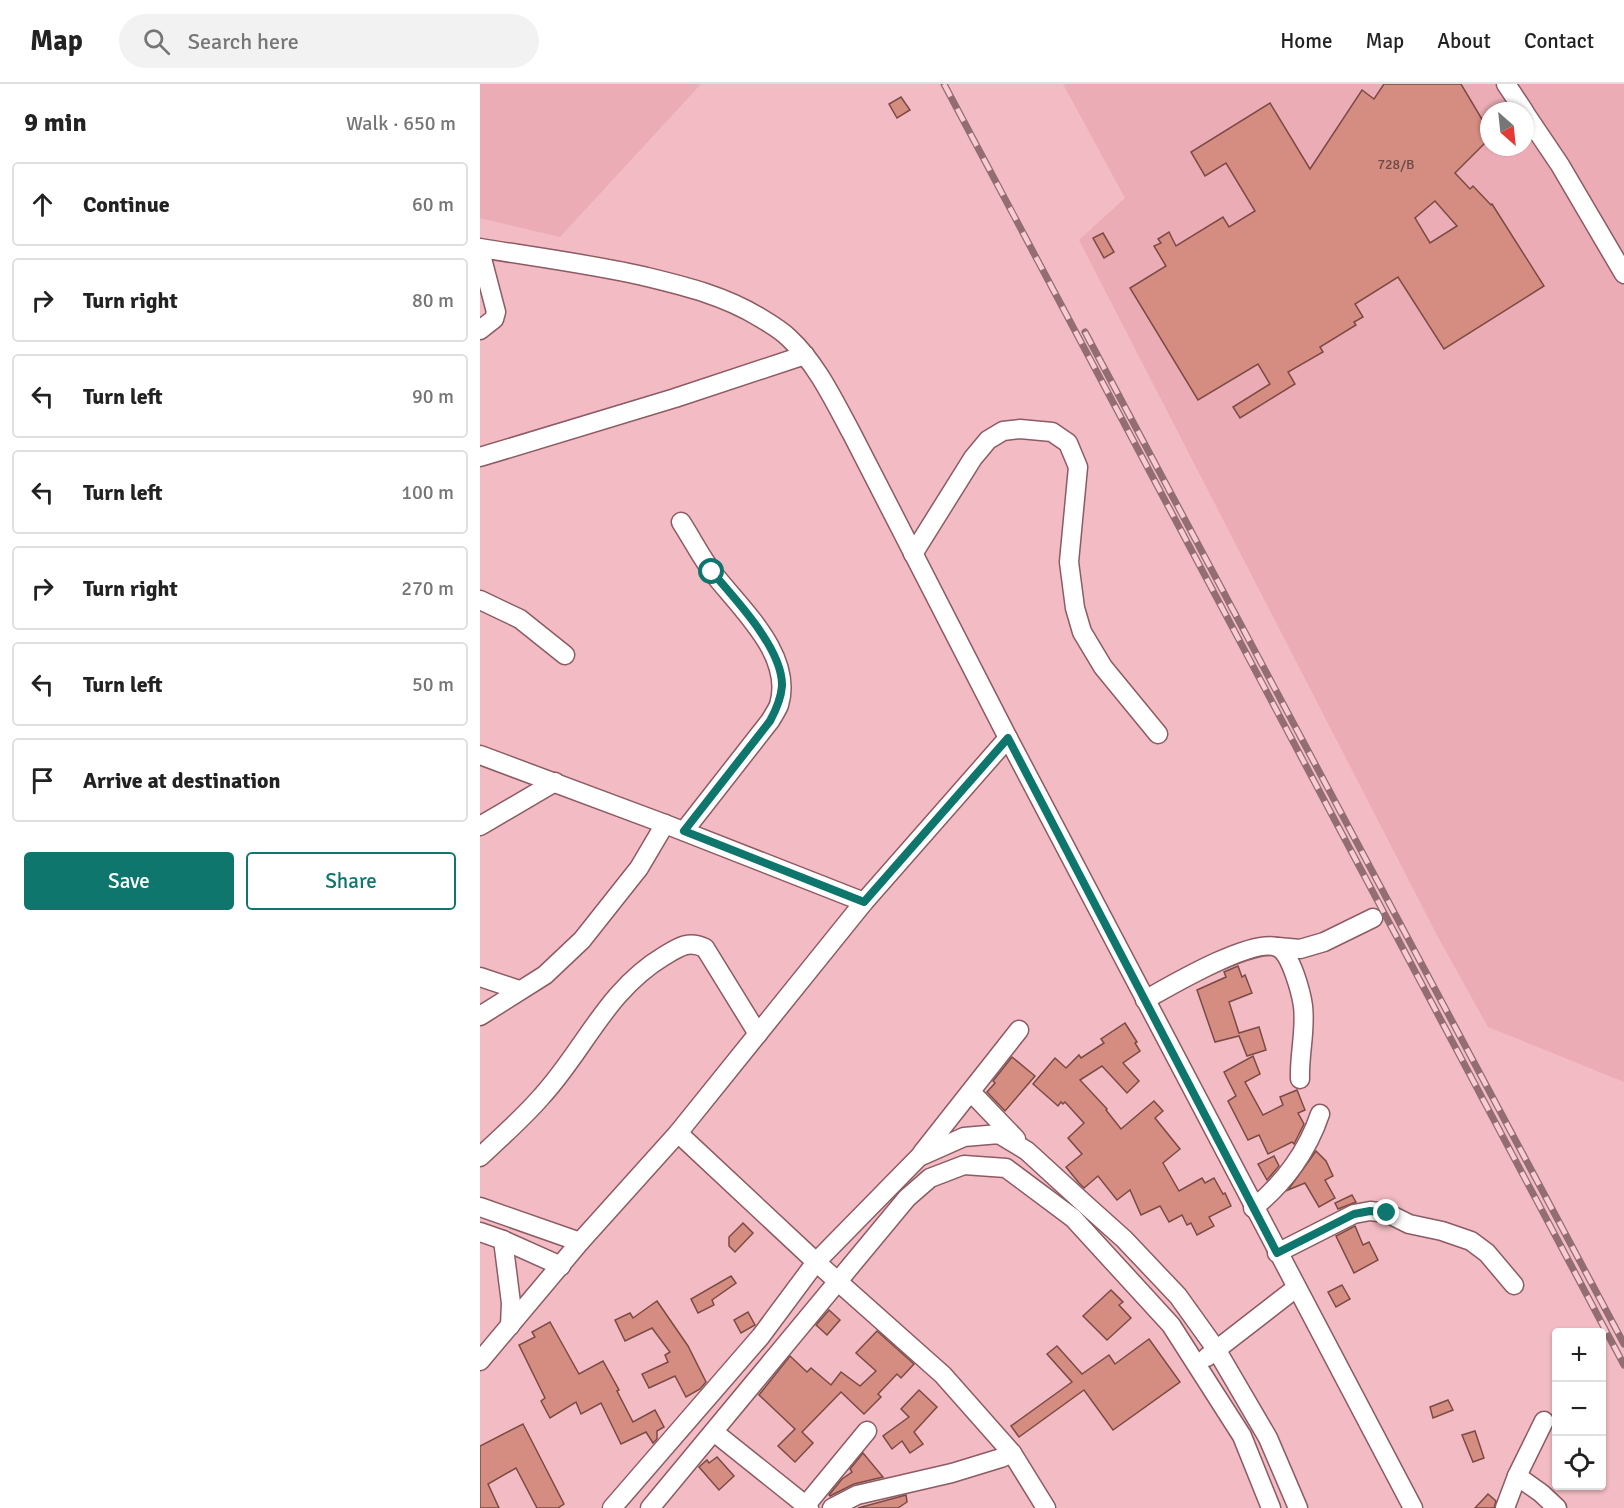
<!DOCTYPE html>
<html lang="en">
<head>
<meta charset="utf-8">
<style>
	:root { --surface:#fff; --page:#f2f2f2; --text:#222; --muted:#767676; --line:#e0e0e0; --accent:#0f766e }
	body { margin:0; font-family:Signika,sans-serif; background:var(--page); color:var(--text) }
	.controls { position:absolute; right:18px; bottom:18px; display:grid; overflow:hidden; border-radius:6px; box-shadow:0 2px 4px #0004 }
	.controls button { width:54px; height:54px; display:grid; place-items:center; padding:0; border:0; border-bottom:2px solid var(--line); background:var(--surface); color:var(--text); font:30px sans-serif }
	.compass { position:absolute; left:1000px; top:18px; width:54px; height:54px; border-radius:50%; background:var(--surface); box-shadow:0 2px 4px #0004; rotate:153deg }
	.stop { position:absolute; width:18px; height:18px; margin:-14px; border:4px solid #0f766e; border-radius:50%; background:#fff }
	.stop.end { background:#0f766e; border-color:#fff; box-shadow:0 2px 6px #0008 }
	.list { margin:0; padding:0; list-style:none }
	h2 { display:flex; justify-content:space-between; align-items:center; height:78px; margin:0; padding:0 24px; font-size:26px }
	h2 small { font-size:20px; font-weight:400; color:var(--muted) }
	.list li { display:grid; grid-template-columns:39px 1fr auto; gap:18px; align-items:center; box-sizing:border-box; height:84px; margin:0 12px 12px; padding:0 12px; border:2px solid var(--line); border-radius:6px }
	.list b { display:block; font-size:22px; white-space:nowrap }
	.list em { font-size:20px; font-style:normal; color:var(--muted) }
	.actions { display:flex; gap:12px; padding:18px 24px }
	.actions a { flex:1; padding:14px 0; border:2px solid var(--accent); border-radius:6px; text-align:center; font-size:21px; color:var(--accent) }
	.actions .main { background:var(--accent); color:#fff }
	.icon { flex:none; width:33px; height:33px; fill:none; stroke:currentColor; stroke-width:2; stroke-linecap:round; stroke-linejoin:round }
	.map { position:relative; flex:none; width:1144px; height:1424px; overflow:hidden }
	header { display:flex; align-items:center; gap:36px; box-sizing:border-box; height:84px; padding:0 30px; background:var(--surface); border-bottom:2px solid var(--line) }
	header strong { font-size:28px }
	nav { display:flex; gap:33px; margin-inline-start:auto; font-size:21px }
	.search { width:420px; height:54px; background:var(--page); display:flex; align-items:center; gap:15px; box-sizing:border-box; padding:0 21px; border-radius:33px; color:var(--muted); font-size:22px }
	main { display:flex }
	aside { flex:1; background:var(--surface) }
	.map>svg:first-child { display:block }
	.built { fill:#ecacb5; fill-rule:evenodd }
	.building { fill:#d58d81; stroke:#7a4b44; stroke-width:1.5; fill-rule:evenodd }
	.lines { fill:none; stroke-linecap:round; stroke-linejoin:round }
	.minor-casing { stroke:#8c5b63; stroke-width:21 }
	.minor { stroke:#fff; stroke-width:18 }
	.rail-casing { stroke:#926d72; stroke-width:7 }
	.rail { stroke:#f9cbd2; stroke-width:4.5; stroke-dasharray:14; stroke-linecap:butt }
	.route { stroke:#0f766e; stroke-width:8 }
	.labels { text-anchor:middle; stroke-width:6; stroke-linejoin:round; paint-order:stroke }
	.number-label { font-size:14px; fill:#6b4948 }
</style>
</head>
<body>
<header>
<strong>Map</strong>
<div class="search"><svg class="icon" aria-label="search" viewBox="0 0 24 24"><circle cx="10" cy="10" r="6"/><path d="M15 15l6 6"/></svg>Search here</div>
<nav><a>Home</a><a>Map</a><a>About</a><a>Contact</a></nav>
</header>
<main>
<aside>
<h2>9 min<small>Walk · 650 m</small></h2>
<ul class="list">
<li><svg class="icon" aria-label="ahead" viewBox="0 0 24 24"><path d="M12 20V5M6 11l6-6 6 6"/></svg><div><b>Continue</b></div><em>60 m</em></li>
<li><svg class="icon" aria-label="right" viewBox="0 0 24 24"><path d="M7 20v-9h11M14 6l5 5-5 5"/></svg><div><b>Turn right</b></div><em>80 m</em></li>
<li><svg class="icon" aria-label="left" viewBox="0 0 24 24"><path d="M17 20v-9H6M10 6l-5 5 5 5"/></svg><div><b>Turn left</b></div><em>90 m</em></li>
<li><svg class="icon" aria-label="left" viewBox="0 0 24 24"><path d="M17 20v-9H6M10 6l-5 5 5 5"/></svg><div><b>Turn left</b></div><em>100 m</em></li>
<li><svg class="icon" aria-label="right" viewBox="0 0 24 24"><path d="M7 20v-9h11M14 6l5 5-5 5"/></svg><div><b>Turn right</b></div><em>270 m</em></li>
<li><svg class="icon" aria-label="left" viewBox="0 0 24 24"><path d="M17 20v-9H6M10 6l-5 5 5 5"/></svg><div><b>Turn left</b></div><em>50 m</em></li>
<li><svg class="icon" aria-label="arrive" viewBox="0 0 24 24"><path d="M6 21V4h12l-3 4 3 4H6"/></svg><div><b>Arrive at destination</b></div></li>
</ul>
<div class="actions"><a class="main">Save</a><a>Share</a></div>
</aside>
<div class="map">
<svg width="1144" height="1424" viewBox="0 0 1144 1424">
	<rect width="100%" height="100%" fill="#f3bbc3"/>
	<g class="built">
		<path d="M0 0H221L80 153 0 134Z"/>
		<path d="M583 0H1144V998L1008 943 958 853 599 156 645 114ZM1009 27H1045V63H1009Z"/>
	</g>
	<g class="building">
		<path d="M904 0H981L1009 47V55L975 89 990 105 993 102 1011 121 1012 120 1064 202 964 265 918 193 875 220 883 233 874 238 876 241 840 263 843 268 808 288 815 300 760 334 753 323 790 300 778 280 718 316 650 204 686 182 674 162 681 159 678 155 689 148 696 162 743 133 749 143 775 127 746 79 725 92 711 68 790 19 830 85 882 6 894 15ZM955 117 977 142 950 159 935 134Z"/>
		<path d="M421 13 430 26 417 34 409 20Z"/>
		<path d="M623 149 634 168 624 174 613 154Z"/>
		<path d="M758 882 762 893 765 891 772 909 749 918 759 949 779 943 786 966 767 972 759 952 735 958 717 906 746 893 744 888Z"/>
		<path d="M645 939 657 958 655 959 660 967 643 979 659 997 647 1009 622 982 600 996 627 1025 626 1026 641 1045 674 1017 683 1027 675 1034 700 1065 683 1079 699 1107 722 1094 725 1099 734 1094 743 1110 745 1109 751 1122 729 1133 734 1142 717 1151 711 1139 707 1141 702 1131 689 1138 680 1122 661 1131 650 1106 637 1116 618 1092 604 1104 599 1099 586 1083 602 1070 588 1054 604 1039 585 1018 583 1020 581 1018 578 1022 553 1000 575 974 586 984 599 971 601 974 624 959 621 955Z"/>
		<path d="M773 972 780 990 765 998 783 1031 803 1021 800 1013 817 1006 825 1026 818 1029 824 1040 814 1060 812 1058 788 1070 779 1051 768 1056 748 1017 756 1012 744 988Z"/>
		<path d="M532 973 555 992 525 1027 507 1008 515 999 513 997Z"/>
		<path d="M836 1067 846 1077 853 1092 845 1096 855 1114 839 1123 825 1099 808 1106Z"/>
		<path d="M794 1072 799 1082 787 1096 778 1080Z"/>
		<path d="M872 1111 876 1118 858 1125 855 1119Z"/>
		<path d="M263 1139 273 1149 255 1168 249 1162V1153Z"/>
		<path d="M875 1142 883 1161 889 1158 898 1176 874 1189 856 1152Z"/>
		<path d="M251 1192 256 1199 232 1216 234 1221 218 1229 211 1215Z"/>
		<path d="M862 1201 870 1215 856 1223 848 1208Z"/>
		<path d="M631 1206 643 1218 639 1221 651 1234 627 1256 603 1232Z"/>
		<path d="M177 1217 208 1262 226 1298 220 1305 206 1313 195 1292 169 1304 162 1290 188 1278 185 1271 190 1268 172 1244 145 1257 135 1236 150 1229 153 1234Z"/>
		<path d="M349 1226 360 1236 347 1251 336 1241Z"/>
		<path d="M268 1228 275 1241 261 1249 254 1236Z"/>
		<path d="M70 1238 99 1290 123 1277 139 1306 137 1307 153 1338 175 1326 184 1343 177 1347V1355L173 1359 166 1348 141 1360 121 1319 101 1330 96 1318 70 1334 61 1317 65 1314 39 1261 55 1253 52 1248Z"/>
		<path d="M397 1247 434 1280 421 1294 417 1290 398 1310 401 1313 384 1330 361 1308 322 1348 333 1359 315 1378 298 1362 315 1345 279 1311 310 1272 327 1288 331 1284 351 1301 361 1288 380 1302 396 1287 376 1269Z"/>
		<path d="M669 1255 700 1298 633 1346 604 1306 539 1353 531 1342 592 1298 567 1270 577 1262 602 1290 629 1271 635 1280Z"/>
		<path d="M439 1306 457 1323 434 1348 443 1360 430 1369 422 1357 412 1365 403 1352 429 1333 421 1325Z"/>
		<path d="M968 1316 973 1326 953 1334 950 1323Z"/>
		<path d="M43 1340 84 1420 78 1424H57L36 1384 8 1400 19 1424H0V1362Z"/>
		<path d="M995 1347 1004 1374 993 1378 982 1351Z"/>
		<path d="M383 1369 403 1393 374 1400 350 1412 349 1411 362 1395 372 1388 370 1385Z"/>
		<path d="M237 1373 254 1392 239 1406 219 1383 227 1376 229 1379Z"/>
		<path d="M1008 1410 1016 1417 1014 1424H995Z"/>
		<path d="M426 1411 427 1418 418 1424H378Z"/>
	</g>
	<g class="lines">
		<defs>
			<g id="minor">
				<path d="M1026 0 1044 27"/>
				<path d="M1045 29 1080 81 1144 190"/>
				<path d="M0 164C55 173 109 180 163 192 204 202 243 211 279 233 289 239 301 246 309 254 337 280 354 317 372 350L528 654 933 1424"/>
				<path d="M0 167 16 228 14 235 0 246"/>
				<path d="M0 373 195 314 325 271"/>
				<path d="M201 438C212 455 221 473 233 489 260 524 314 571 299 621 297 626 293 632 290 637L204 747"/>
				<path d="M433 470 493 374 508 356 523 347 540 345 572 348 588 359 598 383 589 478 595 524 602 548 623 583 678 650"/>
				<path d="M0 516 40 535 85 571"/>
				<path d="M0 671 185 740 384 818"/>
				<path d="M0 742 75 698"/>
				<path d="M798 863 820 865 844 858 893 834"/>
				<path d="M0 893 39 906"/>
				<path d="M665 916C688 903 776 851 799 864 811 871 821 908 823 922 826 946 819 971 820 995"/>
				<path d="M0 932 65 891 102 856 159 784 185 740"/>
				<path d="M491 1008 536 1055"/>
				<path d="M198 1049 336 1178 463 1291 532 1369 566 1424"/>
				<path d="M442 1069 539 946"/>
				<path d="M0 1073C21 1053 43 1034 62 1012 105 965 126 907 184 872 199 863 208 856 225 864L278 950"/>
				<path d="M0 1123 100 1158"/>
				<path d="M773 1124C804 1100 828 1066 840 1030"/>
				<path d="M0 1148 23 1156 81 1182"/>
				<path d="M23 1156 31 1219 30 1242"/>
				<path d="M797 1169 874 1130 890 1127 907 1129 929 1140 962 1147 991 1157 1007 1169 1034 1201"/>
				<path d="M727 1273 816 1204"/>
				<path d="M0 1277 100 1158 198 1049 384 818 528 654"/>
				<path d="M234 1348 329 1424"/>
				<path d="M1037 1392 1061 1409 1077 1424"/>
				<path d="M326 1421 387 1347"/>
				<path d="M132 1424 281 1252 336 1178 439 1073 484 1053 519 1050 547 1067 606 1121 644 1155 698 1212 736 1265 788 1354 818 1424"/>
				<path d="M170 1424 427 1114 450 1094 484 1081 526 1084 593 1134 691 1241 762 1352 791 1424"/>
				<path d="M352 1424 377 1411 472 1389 521 1374 532 1369"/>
				<path d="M1025 1424 1037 1392 1064 1337"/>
			</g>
		</defs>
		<use href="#minor" class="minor-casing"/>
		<use href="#minor" class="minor"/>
		<defs>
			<g id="rail">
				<path d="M464 0 1144 1281"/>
				<path d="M605 248 1144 1260"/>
			</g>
		</defs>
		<use href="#rail" class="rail-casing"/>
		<use href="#rail" class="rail"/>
	</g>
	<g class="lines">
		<path class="route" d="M232 488C255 515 303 565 302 602 301 615 296 626 290 637L204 747 384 818 528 654 797 1169 874 1130 890 1127 907 1129"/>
	</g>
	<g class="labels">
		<g class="number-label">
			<text x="916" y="85">728/B</text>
		</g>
	</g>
</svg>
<div class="controls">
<button>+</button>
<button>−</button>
<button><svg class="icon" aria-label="locate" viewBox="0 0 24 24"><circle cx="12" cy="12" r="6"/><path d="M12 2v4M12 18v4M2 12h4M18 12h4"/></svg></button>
</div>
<svg class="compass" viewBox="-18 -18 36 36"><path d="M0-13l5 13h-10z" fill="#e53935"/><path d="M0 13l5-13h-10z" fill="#767676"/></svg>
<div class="stop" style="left:232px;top:488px"></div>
<div class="stop end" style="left:907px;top:1129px"></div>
</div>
</main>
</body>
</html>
